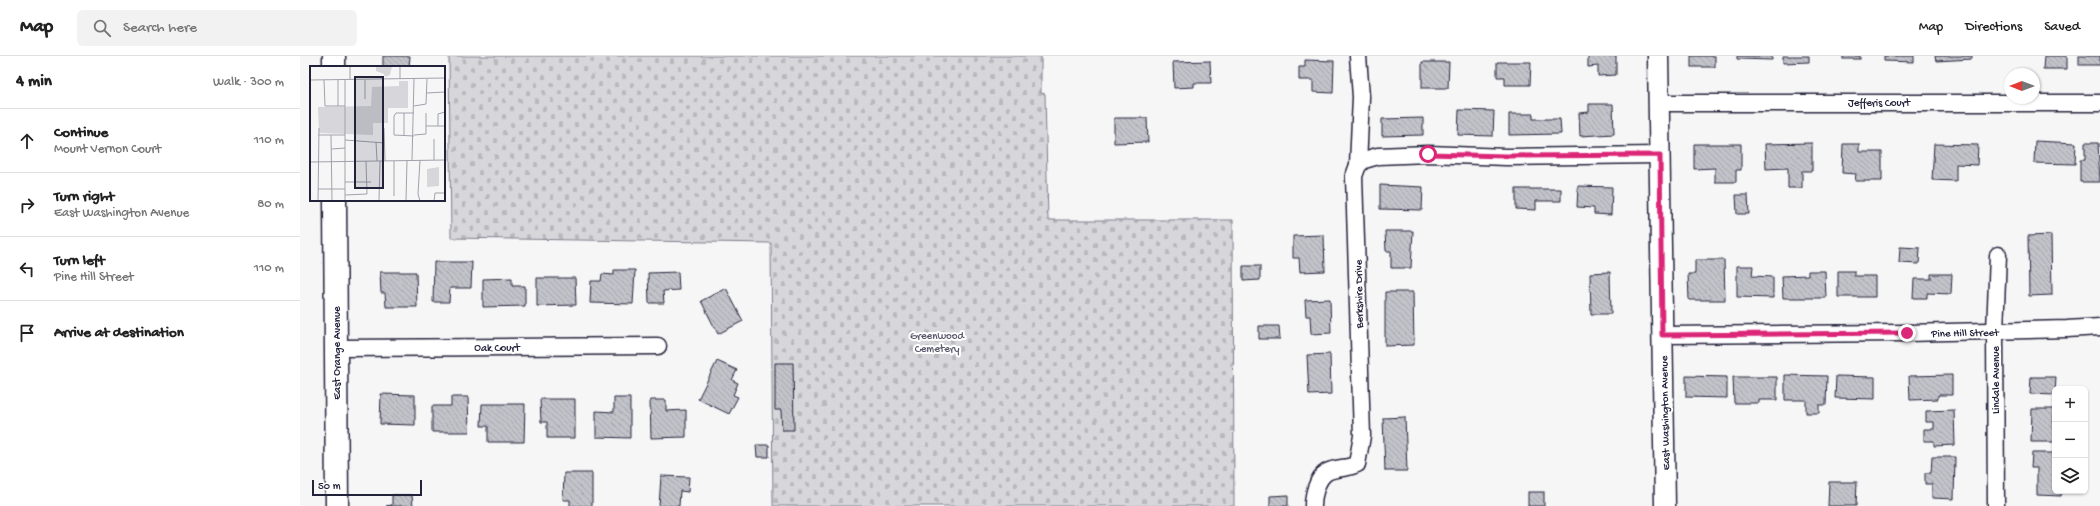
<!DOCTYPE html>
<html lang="en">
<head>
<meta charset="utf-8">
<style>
	:root { --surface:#fff; --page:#f2f2f2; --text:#222; --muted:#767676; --line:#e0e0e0 }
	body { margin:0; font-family:"Gochi Hand",sans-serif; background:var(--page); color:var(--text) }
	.controls { position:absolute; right:12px; bottom:12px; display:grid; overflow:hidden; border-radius:6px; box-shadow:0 1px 3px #0004 }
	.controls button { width:36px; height:36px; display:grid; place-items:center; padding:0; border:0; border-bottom:1px solid var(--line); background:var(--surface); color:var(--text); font:20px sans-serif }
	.compass { position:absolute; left:1704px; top:12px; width:36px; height:36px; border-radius:50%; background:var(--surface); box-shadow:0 1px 3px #0004; rotate:270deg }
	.scale { position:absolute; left:12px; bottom:10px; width:110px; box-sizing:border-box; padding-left:4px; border:2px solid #22223b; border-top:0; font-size:11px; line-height:14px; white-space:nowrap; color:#22223b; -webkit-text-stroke:3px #fff; paint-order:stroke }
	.stop { position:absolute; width:12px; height:12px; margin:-9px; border:3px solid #db2777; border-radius:50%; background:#fff }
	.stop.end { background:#db2777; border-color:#fff; box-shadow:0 1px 4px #0008 }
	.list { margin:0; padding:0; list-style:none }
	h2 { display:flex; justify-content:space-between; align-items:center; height:52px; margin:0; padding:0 16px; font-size:17px }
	h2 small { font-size:13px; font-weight:400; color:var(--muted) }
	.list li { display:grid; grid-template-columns:26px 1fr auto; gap:12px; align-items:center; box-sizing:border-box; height:64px; padding:0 16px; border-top:1px solid var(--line) }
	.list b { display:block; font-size:15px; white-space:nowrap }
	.list p { margin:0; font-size:13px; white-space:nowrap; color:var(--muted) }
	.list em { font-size:13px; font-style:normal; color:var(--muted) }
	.icon { flex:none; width:22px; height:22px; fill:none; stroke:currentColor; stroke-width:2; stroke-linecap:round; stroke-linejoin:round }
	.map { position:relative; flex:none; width:1800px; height:450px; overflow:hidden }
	header { display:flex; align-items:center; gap:24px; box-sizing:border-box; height:56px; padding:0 20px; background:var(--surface); border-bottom:1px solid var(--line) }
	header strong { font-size:19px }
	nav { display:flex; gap:22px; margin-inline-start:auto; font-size:14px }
	.search { width:280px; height:36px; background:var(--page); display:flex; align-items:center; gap:10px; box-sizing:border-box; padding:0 14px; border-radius:6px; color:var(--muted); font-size:15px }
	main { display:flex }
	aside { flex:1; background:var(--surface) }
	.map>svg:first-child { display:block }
	.cemetery { fill:url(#cemetery-stones); stroke:#7c7c8b }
	.building { fill:url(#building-back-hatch); stroke:#22223b }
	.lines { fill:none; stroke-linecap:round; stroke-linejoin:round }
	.minor-casing { stroke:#22223b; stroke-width:19 }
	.tertiary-casing { stroke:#22223b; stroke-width:23 }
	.secondary-casing { stroke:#22223b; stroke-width:25 }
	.minor { stroke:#fff; stroke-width:16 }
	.tertiary { stroke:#fff; stroke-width:20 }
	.secondary { stroke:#fff; stroke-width:22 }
	.route { stroke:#db2777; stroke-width:5 }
	.labels { text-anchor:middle; stroke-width:4; stroke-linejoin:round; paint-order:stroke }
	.street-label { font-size:11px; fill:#22223b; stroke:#fff }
	.park-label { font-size:11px; fill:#58586b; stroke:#fff }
	.inset-road { fill:none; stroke:#a1a1ac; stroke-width:1 }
	.view { fill:#22223b; fill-opacity:0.15; stroke:#22223b; stroke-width:2 }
	.inset-edge { fill:none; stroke:#22223b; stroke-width:2 }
</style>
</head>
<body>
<header>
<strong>Map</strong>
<div class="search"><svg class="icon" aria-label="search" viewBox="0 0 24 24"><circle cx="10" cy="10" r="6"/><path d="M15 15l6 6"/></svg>Search here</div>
<nav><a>Map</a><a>Directions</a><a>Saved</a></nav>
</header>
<main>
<aside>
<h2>4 min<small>Walk · 300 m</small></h2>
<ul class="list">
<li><svg class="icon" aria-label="ahead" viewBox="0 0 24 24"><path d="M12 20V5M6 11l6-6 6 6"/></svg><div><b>Continue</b><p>Mount Vernon Court</p></div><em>110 m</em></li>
<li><svg class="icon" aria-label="right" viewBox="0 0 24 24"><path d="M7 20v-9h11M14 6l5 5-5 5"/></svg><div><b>Turn right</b><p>East Washington Avenue</p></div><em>80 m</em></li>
<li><svg class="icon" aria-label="left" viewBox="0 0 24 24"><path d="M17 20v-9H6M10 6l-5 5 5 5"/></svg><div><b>Turn left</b><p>Pine Hill Street</p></div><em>110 m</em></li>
<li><svg class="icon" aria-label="arrive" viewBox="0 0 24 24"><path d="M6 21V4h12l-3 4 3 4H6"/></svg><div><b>Arrive at destination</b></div></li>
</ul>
</aside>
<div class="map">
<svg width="1800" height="450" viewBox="0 0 1800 450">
	<defs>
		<pattern id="cemetery-stones" width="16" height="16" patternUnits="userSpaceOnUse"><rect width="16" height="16" fill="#d7d7db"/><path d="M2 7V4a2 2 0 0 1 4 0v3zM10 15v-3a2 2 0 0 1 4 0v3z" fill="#b8b8bd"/></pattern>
		<pattern id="building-back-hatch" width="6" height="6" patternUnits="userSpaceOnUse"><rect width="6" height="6" fill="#c2c2c9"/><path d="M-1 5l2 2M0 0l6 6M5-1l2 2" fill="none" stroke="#a6a6ae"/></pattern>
	</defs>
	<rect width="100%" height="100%" fill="#f6f6f7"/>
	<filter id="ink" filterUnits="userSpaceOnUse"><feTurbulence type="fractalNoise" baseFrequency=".025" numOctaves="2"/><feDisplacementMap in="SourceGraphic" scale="8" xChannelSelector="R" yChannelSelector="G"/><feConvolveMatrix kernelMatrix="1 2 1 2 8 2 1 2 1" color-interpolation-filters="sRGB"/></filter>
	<g filter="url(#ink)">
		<path class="cemetery" d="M149 0H741V37L745 38 748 164H933L934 450H473L471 187 151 182Z"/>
		<g class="building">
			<path d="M83 0H110L109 11H83Z"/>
			<path d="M1288 0H1316V19L1298 20V10L1288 11Z"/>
			<rect x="1391" y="0" width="24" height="11"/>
			<path d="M1437 0H1472V4L1437 3Z"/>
			<path d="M1483 0H1509V6L1483 7Z"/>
			<rect x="1543" y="0" width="17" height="3"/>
			<path d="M1584 0H1614V6L1584 5Z"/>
			<path d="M1635 0H1672V3L1636 5Z"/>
			<path d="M1744 0H1767V13H1743Z"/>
			<rect x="1779" y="0" width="21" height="9"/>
			<path d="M1005 4 1034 5 1033 37 1013 36V24H999V11H1005Z"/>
			<path d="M910 5 911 27H894V31L874 32 873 6Z"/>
			<path d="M1122 6H1149L1148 32H1122Z"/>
			<path d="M1197 6H1231L1230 29H1205V21H1197Z"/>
			<path d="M1289 48H1313L1314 78 1280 80 1279 57 1289 56Z"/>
			<path d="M1159 54 1194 55 1193 80 1158 79Z"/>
			<path d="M1209 58H1233V63H1260L1261 78 1209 79Z"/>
			<path d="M814 62H847L848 86 814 87Z"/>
			<path d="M1123 62V79L1082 80V63Z"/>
			<path d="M1735 85 1776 87 1775 108 1734 107Z"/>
			<path d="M1512 87V115H1502V132H1488V112L1466 113 1465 88Z"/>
			<path d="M1785 87H1798L1800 126H1780V104H1785Z"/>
			<path d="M1394 88H1441V114H1436V126H1415V112L1394 113Z"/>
			<path d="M1543 88H1559V96H1582V125H1555L1556 118 1542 117Z"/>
			<path d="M1634 88 1678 89 1677 109 1656 108V125L1632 124Z"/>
			<path d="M1080 129 1123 131 1122 154 1080 153Z"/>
			<path d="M1278 130 1312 131 1311 159 1294 158V152L1277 151Z"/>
			<path d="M1216 133H1261V145H1236V154L1216 153Z"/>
			<path d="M1436 139H1448L1449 158H1437Z"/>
			<path d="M1085 175H1113L1111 212H1091V195H1086Z"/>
			<path d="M1024 179 1025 215 1000 216 999 202H993V180Z"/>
			<path d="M1751 179 1752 239 1729 240 1728 180Z"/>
			<path d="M1600 191 1620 192 1619 208 1599 207Z"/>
			<path d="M1395 204H1424L1425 244H1389L1388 218H1395Z"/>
			<path d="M134 206H172L171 232H150L149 246H133Z"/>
			<path d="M943 210H960V224L943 225Z"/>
			<path d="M1437 210H1453L1452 220 1473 221V242L1437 241Z"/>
			<path d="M314 214H335L333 248 290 247 291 225H301L302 218 314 219Z"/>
			<path d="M1508 215H1525L1526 242H1483L1482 220 1508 219Z"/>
			<path d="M1538 215H1554V220H1575V241H1538Z"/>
			<path d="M80 216H116L117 251H86L85 237H81Z"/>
			<path d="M378 216 379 234 363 235 364 247H349L348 217Z"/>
			<path d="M1310 216 1311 258H1291L1290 217Z"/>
			<path d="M1631 218H1652L1651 238 1627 237V242H1613L1614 223H1631Z"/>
			<path d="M212 222V230H225V250L183 251V223Z"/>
			<path d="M237 222H275L276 249 237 250Z"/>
			<path d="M426 232 443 265 418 278 401 245Z"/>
			<path d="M1085 236H1113L1114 289 1085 290Z"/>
			<path d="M1030 243 1031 277 1011 278 1010 260H1006L1005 244Z"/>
			<path d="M959 270H979L980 283H959Z"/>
			<path d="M1030 298 1031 338 1009 339 1007 299Z"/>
			<path d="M417 305 437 314 432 324 438 327 433 339 438 341 429 358 398 343Z"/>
			<path d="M475 307H493L494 374H482L481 354H475Z"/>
			<path d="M1485 319 1527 320 1526 349H1519V357H1506V344H1485Z"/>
			<path d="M1652 319V339H1638V343L1610 344 1609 320Z"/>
			<path d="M1386 320 1427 321V342L1386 341Z"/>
			<path d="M1536 320 1575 321V343L1535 342Z"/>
			<path d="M1433 321H1477V344H1459V347H1434Z"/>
			<path d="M1731 321H1756L1755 339 1730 338Z"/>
			<path d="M81 338 115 339V369L80 368Z"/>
			<path d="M151 341H168L169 376H132V350H151Z"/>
			<path d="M314 342H330V382L296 381V355L314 356Z"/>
			<path d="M240 343H275V382H247V366H241Z"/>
			<path d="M350 344H366V355L386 354V381L351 382Z"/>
			<path d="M182 348H225L224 386H188V370H181Z"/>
			<path d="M1732 353H1753L1755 386H1731Z"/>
			<path d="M1654 354 1655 389 1634 390V385H1624V373H1634V366H1626V355Z"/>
			<path d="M1105 361 1107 415H1085L1083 362Z"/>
			<path d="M456 389H469V401H457Z"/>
			<path d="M1732 397H1755V435H1762L1761 440 1737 439V412H1731Z"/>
			<path d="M1632 401H1655L1654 443 1632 442V428H1625V417H1631Z"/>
			<path d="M264 417H292V450H270V444H263Z"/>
			<path d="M361 420 389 421 388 436 380 435 379 450H359Z"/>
			<path d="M1529 426H1557L1556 450H1528Z"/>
			<rect x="1228" y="436" width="16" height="14"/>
			<path d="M92 439H112L113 450H86L92 449Z"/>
			<path d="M988 439V450H970V440Z"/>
		</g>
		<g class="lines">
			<defs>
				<g id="minor">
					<path d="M1359 47H1800"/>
					<path d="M1058 109 1064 104 1078 100 1128 98 1206 101 1360 99"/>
					<path d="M1363 279 1607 277 1767 273 1800 271"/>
					<path d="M36 292 358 290"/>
					<path d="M1013 450C1013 439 1017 422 1027 416 1036 411 1048 413 1057 408L1062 380 1054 120 1058 109 1061 41 1058 0"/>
					<path d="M1696 450 1695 275 1698 199"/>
				</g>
				<path id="tertiary" d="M1358 0 1365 450"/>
				<g id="secondary">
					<path d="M34 0V11"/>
					<path d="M35 144 37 450"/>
				</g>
			</defs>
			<use href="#minor" class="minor-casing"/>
			<use href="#tertiary" class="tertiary-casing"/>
			<use href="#secondary" class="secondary-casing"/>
			<use href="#minor" class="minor"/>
			<use href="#tertiary" class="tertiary"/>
			<use href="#secondary" class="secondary"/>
		</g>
	</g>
	<g class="lines" filter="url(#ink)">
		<path class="route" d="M1128 98 1206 100 1360 99 1362 279 1607 277"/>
	</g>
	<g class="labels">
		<g class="street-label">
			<text x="1579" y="50">Jefferis Court</text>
			<text transform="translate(1058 238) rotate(-91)" y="4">Berkshire Drive</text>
			<text transform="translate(1665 276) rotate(-1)" y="4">Pine Hill Street</text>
			<text x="197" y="295">Oak Court</text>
			<text transform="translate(36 297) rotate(-90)" y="4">East Orange Avenue</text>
			<text transform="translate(1695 324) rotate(-90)" y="4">Lindale Avenue</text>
			<text transform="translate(1364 357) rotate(-91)" y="4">East Washington Avenue</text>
		</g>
		<g class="park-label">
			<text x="637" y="283">Greenwood<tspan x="637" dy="13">Cemetery</tspan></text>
		</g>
	</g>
	<g transform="translate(10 10)">
		<rect width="135" height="135" fill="#f6f6f7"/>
		<path d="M66 0H82L80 9 75 11 74 8 66 5ZM129 101V120L117 121V103Z" fill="#d7d7db"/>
		<path d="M89 15H98V42H78V57H63V69L9 67 8 41 61 40 62 21 89 20Z" fill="#d7d7db"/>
		<path class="inset-road" d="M90 0V13M40 13V0M0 14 135 12M14 14 15 40H35M28 14V40M35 14V135M55 14V33M117 27 135 26M104 40 116 38 117 13M94 47V69M116 60H135M128 60V48L135 46M74 62 75 95M8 69H35M21 69 22 135M104 69 116 68V47M104 70 84 69V50L86 47H104M35 74 75 77M66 76 67 95M22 83 35 82M102 94 104 13M124 94V73M84 95V130M0 96 135 94M35 116H61M8 123H35M35 129 57 128 56 95M69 134 70 95M8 135 9 62M96 135 97 94M110 135 108 128 110 94M124 135 125 127H135"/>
		<path class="view" d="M45 11H73V122H45Z"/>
		<rect width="135" height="135" class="inset-edge"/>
	</g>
</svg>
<div class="controls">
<button>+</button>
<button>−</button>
<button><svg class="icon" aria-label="layers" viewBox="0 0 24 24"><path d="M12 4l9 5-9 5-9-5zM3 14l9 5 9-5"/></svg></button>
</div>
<svg class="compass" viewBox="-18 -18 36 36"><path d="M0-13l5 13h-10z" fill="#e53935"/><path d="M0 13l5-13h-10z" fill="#767676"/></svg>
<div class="scale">50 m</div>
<div class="stop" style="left:1128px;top:98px"></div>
<div class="stop end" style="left:1607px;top:277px"></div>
</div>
</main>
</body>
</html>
